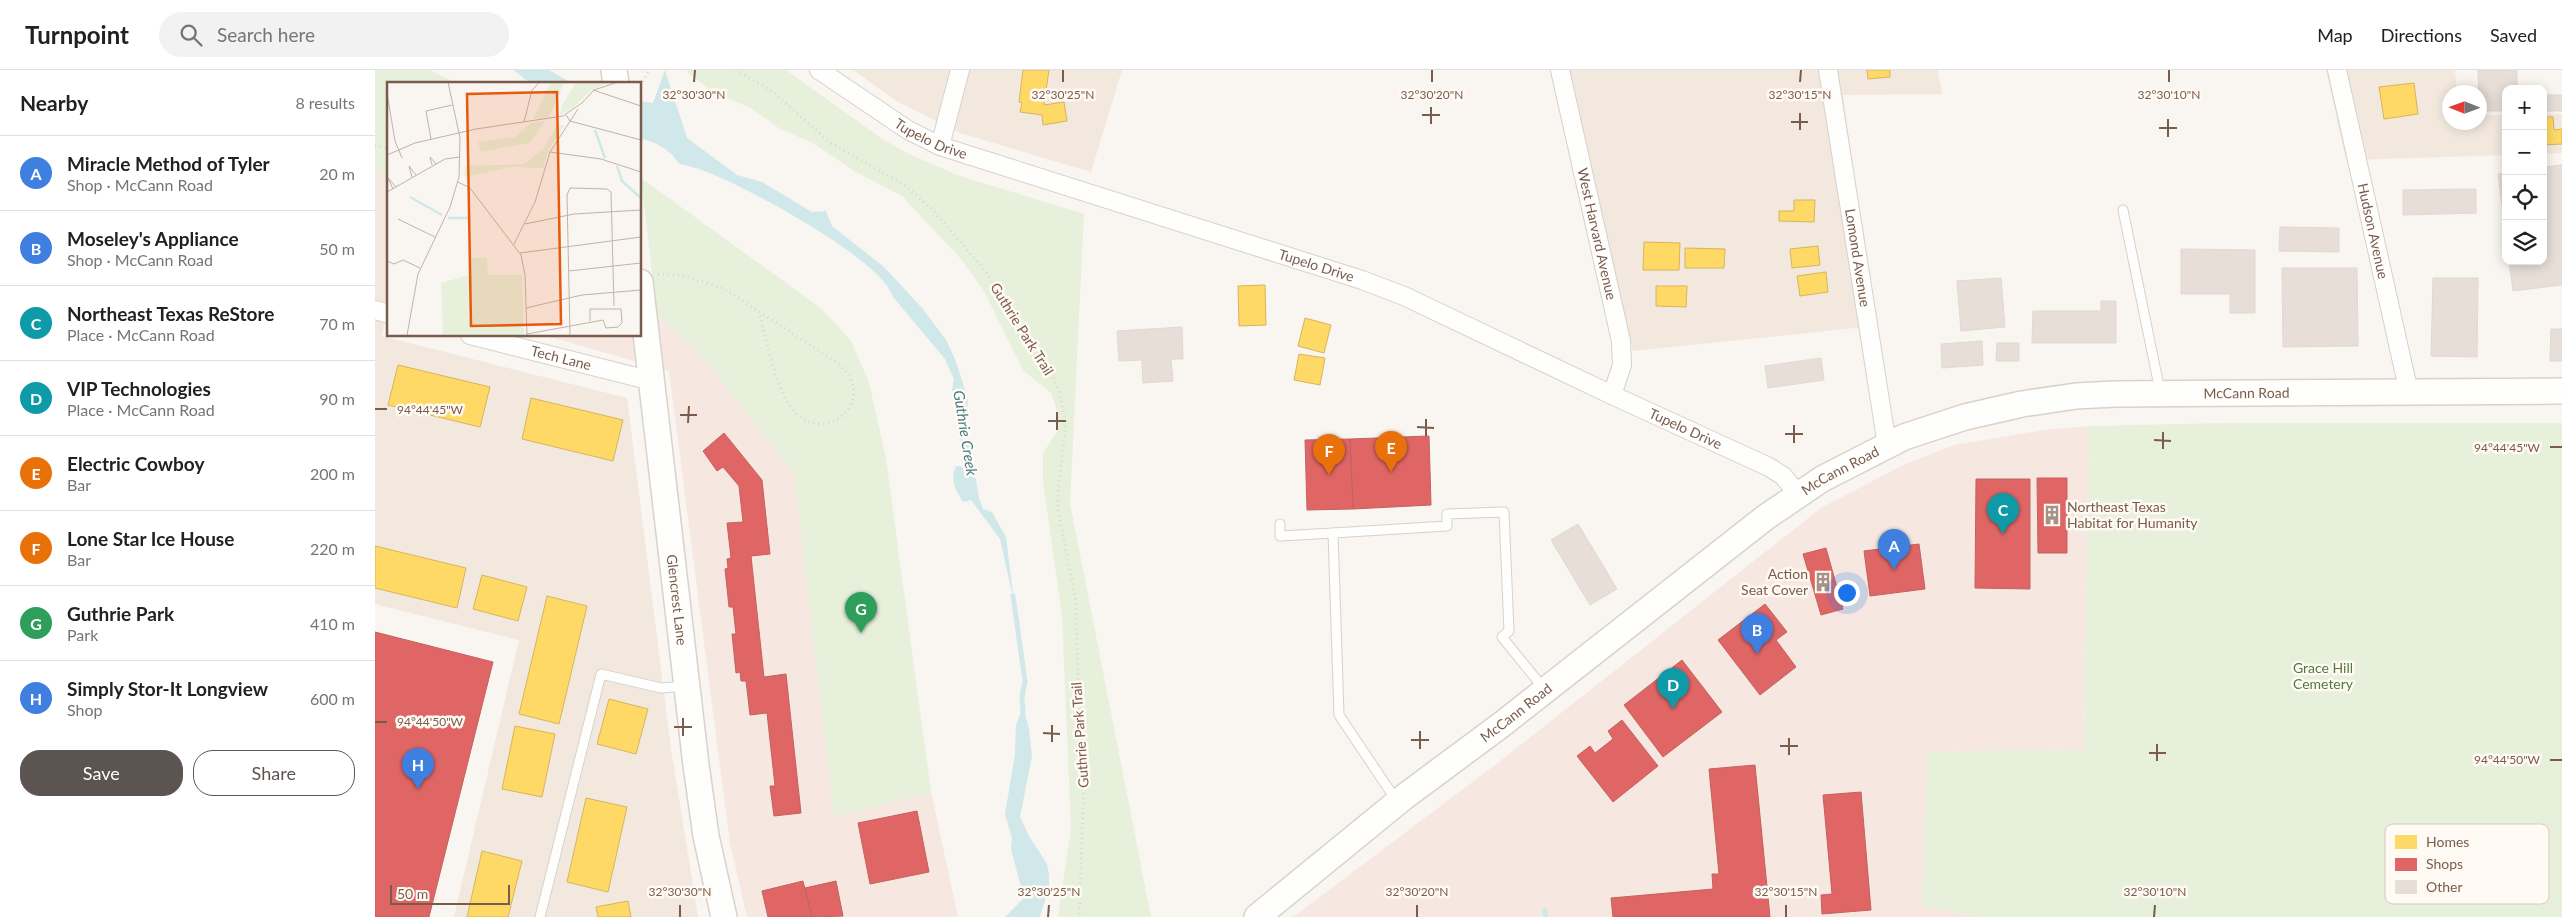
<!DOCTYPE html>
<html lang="en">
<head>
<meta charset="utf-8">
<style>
	:root { --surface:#fff; --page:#f2f2f2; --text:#202124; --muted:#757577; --line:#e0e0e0; --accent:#5c5450 }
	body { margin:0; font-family:Lato,sans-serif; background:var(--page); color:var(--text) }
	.controls { position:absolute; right:15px; top:15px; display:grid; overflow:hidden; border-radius:10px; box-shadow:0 2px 12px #0003 }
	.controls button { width:45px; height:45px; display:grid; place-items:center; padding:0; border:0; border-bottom:1px solid var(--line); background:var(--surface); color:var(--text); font:25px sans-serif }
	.compass { position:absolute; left:2067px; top:15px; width:45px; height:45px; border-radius:50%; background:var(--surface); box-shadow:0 2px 12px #0003; rotate:271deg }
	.scale { position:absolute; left:15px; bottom:12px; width:120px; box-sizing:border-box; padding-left:5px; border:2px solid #7a5c4d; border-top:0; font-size:14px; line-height:18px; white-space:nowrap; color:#7a5c4d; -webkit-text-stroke:4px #fffaf3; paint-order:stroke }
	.you { position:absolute; left:1471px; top:522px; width:18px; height:18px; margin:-12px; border:4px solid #fff; border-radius:50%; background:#1a73e8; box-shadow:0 0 0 8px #1a73e833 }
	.badge { display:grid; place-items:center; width:32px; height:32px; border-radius:50%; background:var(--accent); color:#fff; font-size:16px; font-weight:700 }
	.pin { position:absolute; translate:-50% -41px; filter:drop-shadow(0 1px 2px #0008) }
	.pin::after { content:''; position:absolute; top:26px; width:18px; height:15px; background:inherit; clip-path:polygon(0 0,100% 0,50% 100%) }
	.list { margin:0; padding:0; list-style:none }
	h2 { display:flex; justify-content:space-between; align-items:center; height:65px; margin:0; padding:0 20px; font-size:21px }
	h2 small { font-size:16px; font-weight:400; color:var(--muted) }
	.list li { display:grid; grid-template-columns:32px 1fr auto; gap:15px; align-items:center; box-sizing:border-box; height:75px; padding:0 20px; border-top:1px solid var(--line) }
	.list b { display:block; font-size:19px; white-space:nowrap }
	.list p { margin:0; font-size:16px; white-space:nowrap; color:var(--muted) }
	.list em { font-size:16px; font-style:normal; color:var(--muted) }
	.actions { display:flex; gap:10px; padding:15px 20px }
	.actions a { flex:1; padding:11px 0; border:1px solid var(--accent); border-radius:20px; text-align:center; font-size:18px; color:var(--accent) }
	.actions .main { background:var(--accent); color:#fff }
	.icon { flex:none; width:28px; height:28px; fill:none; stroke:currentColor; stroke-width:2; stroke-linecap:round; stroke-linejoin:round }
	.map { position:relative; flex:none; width:2187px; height:847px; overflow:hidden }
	header { display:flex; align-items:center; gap:30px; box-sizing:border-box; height:70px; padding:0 25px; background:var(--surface); border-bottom:1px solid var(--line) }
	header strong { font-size:24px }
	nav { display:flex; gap:28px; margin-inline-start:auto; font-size:18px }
	.search { width:350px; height:45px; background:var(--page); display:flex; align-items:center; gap:12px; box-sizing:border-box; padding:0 18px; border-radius:28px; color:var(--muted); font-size:19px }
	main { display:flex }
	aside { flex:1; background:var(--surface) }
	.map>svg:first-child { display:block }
	.residential { fill:#f2e8de }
	.commercial { fill:#f6e8e1 }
	.green { fill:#e7f0db }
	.water { fill:#d0e8ea }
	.homes { fill:#ffd966; stroke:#d7b45e }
	.shops { fill:#e06666; stroke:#c1635e }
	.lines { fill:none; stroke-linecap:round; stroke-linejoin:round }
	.stream { stroke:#d0e8ea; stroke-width:5 }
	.building { fill:#e6ded7; stroke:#e2d8d2 }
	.lane-casing { stroke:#d7d1cb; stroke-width:11 }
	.street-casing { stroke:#d7d1cb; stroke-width:20 }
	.secondary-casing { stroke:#d9d2cb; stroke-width:28 }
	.path { stroke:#dcd5d0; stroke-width:3; stroke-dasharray:1 4; stroke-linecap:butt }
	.lane { stroke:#fefefd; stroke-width:9 }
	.street { stroke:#fefefd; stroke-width:18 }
	.secondary { stroke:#fefefd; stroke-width:25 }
	.ticks { fill:none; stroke:#7a5c4d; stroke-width:2 }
	.labels { text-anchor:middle; stroke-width:5; stroke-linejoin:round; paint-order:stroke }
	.street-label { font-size:14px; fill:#7a5c4d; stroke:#fffaf3 }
	.poi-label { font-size:14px; fill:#7a5c4d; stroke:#fffaf3; text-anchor:start }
	.park-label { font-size:14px; fill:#537a41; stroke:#fffaf3 }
	.water-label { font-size:15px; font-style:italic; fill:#437c86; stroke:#fffaf3 }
	.inset-river { fill:none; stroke:#d0e8ea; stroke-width:2.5 }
	.inset-road { fill:none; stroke:#c2b3aa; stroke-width:1 }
	.view { fill:#e8590c; fill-opacity:0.15; stroke:#e8590c; stroke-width:2.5 }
	.inset-edge { fill:none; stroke:#7a5c4d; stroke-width:2.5 }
	.key { fill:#fffaf3; stroke:#d7cbc1; stroke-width:1 }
	.key-label { font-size:14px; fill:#7a5c4d }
	.ticks-label { font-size:12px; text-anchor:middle; fill:#7a5c4d; stroke:#fffaf3; stroke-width:5; stroke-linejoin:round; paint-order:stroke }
</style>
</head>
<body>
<header>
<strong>Turnpoint</strong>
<div class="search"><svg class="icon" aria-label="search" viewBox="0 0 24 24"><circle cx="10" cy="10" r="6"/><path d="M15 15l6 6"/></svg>Search here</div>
<nav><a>Map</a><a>Directions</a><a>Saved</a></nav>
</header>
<main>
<aside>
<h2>Nearby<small>8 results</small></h2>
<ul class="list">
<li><span class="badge" style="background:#3f7fe0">A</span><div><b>Miracle Method of Tyler</b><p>Shop · McCann Road</p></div><em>20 m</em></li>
<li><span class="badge" style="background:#3f7fe0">B</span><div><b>Moseley's Appliance</b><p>Shop · McCann Road</p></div><em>50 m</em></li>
<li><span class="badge" style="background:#0f9aa8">C</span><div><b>Northeast Texas ReStore</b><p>Place · McCann Road</p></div><em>70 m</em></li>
<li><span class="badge" style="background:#0f9aa8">D</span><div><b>VIP Technologies</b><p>Place · McCann Road</p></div><em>90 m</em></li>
<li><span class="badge" style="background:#e8710a">E</span><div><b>Electric Cowboy</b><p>Bar</p></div><em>200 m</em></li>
<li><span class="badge" style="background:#e8710a">F</span><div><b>Lone Star Ice House</b><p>Bar</p></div><em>220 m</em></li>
<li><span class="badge" style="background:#2e9e5b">G</span><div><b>Guthrie Park</b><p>Park</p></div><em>410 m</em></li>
<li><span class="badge" style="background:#3f7fe0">H</span><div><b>Simply Stor-It Longview</b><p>Shop</p></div><em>600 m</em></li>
</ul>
<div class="actions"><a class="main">Save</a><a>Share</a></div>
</aside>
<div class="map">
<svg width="2187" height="847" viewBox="0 0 2187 847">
	<rect width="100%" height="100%" fill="#f9f5f0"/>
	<g class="residential">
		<path d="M478 0H747L716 102 585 63 523 32Z"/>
		<path d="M1191 0H1563L1567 24 1468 25 1499 256 1258 281Z"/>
		<path d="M1951 0H2080L2082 22H2074V52H2104L2105 45H2131V85L1971 90Z"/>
		<path d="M2168 44H2187V83L2168 84Z"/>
		<path d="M0 97 14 105V223L7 266 252 328 296 679 323 847H79L144 570 0 534Z"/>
	</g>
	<g class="commercial">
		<path d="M265 237 291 251 320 278 419 403 459 747 556 722 583 847H372L355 774 294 301 168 265H265Z"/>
		<path d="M1714 356 1709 679 1554 682 1547 837 1614 847H918L1120 695 1446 438 1528 395 1579 375 1669 360Z"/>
	</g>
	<g class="green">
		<path d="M0 0H55L83 14H14V105L0 97Z"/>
		<path d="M312 0H411L506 68 532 83 582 105 709 144 695 433 776 847H683L696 758 687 546 668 411V383L683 360 681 337 676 323 648 300 609 221 586 189 527 126 479 101 438 73 405 59 376 38 337 21 314 4Z"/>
		<path d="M266 108 447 239 476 271 494 312 511 389 556 722 459 747 419 403 320 278 291 251 282 246Z"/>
		<path d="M1852 353H2187V847H1614L1547 837 1553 682 1709 679 1714 356Z"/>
	</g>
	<g class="water">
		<path d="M139 0H174L198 14H156Z"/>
		<path d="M290 0 312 68 362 105 387 112 437 142 451 141 457 156 509 197 548 239 571 270 580 289 593 329 591 349 604 428 608 439 617 442 631 467 639 532 625 469 596 430 588 432C580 419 575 410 581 396L590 397 577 320 579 309 570 289 518 227C507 189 371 117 332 102 323 98 312 96 303 93 298 81 277 70 265 69V31L278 33Z"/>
		<path d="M648 637 654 659 657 686 645 747 654 766 672 794 674 805V817L665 847H630L649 828 636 779 637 768 630 744 640 685 641 655Z"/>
	</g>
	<g class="homes">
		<path d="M648 0H674L669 35 689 32 692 51 668 55 667 45 645 42 647 33 644 32Z"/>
		<path d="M1492 0H1515V7L1493 9Z"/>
		<path d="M2039 13 2043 44 2009 49 2004 17Z"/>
		<path d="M2168 47H2178L2179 60 2187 59V74L2168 75Z"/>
		<path d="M1419 130H1440L1439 152 1404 151V141H1419Z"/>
		<path d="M1269 172 1305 173 1304 200H1268Z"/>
		<path d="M1443 176 1445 195 1417 198 1415 179Z"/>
		<path d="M1310 178 1350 179 1349 198H1310Z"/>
		<path d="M1451 202 1453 222 1425 226 1422 206Z"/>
		<path d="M890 215 891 255 864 256 863 216Z"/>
		<path d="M1281 216H1312L1311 237 1281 236Z"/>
		<path d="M930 248 956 255 949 283 923 276Z"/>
		<path d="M924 284 950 288 945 315 919 310Z"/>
		<path d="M23 295 115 317 105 357 13 335Z"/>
		<path d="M156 328 248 350 238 391 147 369Z"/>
		<path d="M0 476 91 498 82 538 0 518Z"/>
		<path d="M107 505 152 517 143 551 98 539Z"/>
		<path d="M172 526 212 536 184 654 144 644Z"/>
		<path d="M234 629 273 639 261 684 222 674Z"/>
		<path d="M140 656 180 664 167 727 127 719Z"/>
		<path d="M211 728 252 737 233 822 192 812Z"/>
		<path d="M107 781 147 791 133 847H92Z"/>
		<path d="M253 831 256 847H223L221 837Z"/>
	</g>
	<g class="shops">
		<path d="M349 363 387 410 395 484 376 486 389 607 411 604 426 743 399 746 395 716H400L392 643 375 645 371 611H366L365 602 361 603 357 564H361L358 537H354L350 499 353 498 352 489 356 488 352 453 368 452 364 416 348 397 342 401 328 381Z"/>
		<path d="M1054 366 1056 435 978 439 975 369Z"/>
		<path d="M975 369 978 439 932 440 930 370Z"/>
		<path d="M1662 408H1692V483H1663Z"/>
		<path d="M1601 409H1655V519L1600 518Z"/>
		<path d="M1544 474 1550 519 1495 526 1489 481Z"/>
		<path d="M1451 478 1468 539 1446 545 1428 484Z"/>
		<path d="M1390 534 1412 562 1401 570 1421 597 1385 625 1343 570Z"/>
		<path d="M0 562 118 592 54 847H0Z"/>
		<path d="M1307 590 1347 642 1288 687 1249 635Z"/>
		<path d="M1247 650 1283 696 1238 732 1202 686 1215 676 1220 683 1238 669 1233 661Z"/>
		<path d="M1380 695 1395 847H1238L1236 828 1338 819 1337 804H1344L1334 699Z"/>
		<path d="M1486 722 1496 840 1447 844 1446 825 1457 824 1448 725Z"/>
		<path d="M542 741 554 802 495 814 483 753Z"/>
		<path d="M428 811 437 847H393L387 821Z"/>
		<path d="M461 811 468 846 437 847 430 818Z"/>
	</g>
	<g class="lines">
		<g class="stream">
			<path d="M638 526 650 611 647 627 648 643"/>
			<path d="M1170 841 1171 847"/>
		</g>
	</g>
	<g class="building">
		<path d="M2103 0H2142V19H2131V41H2104Z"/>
		<rect x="2168" y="25" width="19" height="16"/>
		<path d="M2187 95V215L2138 221 2134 191H2168V97Z"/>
		<path d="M2131 102V165L2123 104Z"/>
		<path d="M2101 119V143L2028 145V120Z"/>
		<path d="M1905 157 1964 158V182L1904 181Z"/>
		<path d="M1806 179 1880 180V243H1855V224H1806Z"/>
		<path d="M1907 198H1982L1983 276 1908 277Z"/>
		<path d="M1626 208 1630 257 1586 261 1582 211Z"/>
		<path d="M2058 208H2103L2102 287 2056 286Z"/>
		<path d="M1726 231H1741V273H1657L1658 241H1726Z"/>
		<path d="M807 257 808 289H796L798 311 768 313 767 290 744 291 742 261Z"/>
		<path d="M2176 259H2187V291H2175Z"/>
		<path d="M1607 271 1608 295 1567 298 1566 274Z"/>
		<path d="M1622 273H1644V291H1621Z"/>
		<path d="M1446 288 1449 310 1393 318 1390 296Z"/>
		<path d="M1203 454 1242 519 1215 535 1176 470Z"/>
	</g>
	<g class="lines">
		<defs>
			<g id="lane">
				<path d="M1748 140 1785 321"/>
				<path d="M905 454V466L958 463"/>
				<path d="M1021 730 964 645 958 463 1072 456V444L1129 442 1134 561 1127 567 1170 620"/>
				<path d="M165 847 226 604 286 618 311 616"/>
			</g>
			<g id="street">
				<path id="s1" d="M444 0 533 60 565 76 987 210 1029 226 1237 325 1394 397 1408 406 1423 424"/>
				<path id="s2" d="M1185 0 1246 271 1247 295 1237 325"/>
				<path id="s3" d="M1453 0 1512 375"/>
				<path id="s4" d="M1962 0 2034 323"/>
				<path d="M565 76 585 0"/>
				<path d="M0 240 14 244"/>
				<path id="s5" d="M95 265 277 311"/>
			</g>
			<g id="secondary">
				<path d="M239 0 241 14"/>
				<path id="s6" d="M265 212 321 695 331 766 349 847"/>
				<path id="s7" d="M882 847 1029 727 1126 655 1391 447 1447 409 1529 367 1590 347 1647 334 1701 326 1740 324 2187 321"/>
			</g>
		</defs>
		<use href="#lane" class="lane-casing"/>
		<use href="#street" class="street-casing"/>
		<use href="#secondary" class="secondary-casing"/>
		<g class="path">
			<path d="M361 0 398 22 456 73 528 114 556 138 611 202 642 257 676 302 684 321 691 354 683 419V440L701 531 704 649 710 686 704 847"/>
			<path d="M265 16 274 0"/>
			<path d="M0 76 14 78"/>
			<path d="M283 204 309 206 348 218 461 292C510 331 445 381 415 336 398 310 393 273 384 243"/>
		</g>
		<use href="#lane" class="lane"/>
		<use href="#street" class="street"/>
		<use href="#secondary" class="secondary"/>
	</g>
	<path class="ticks" d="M319 12 320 0M688 12V0M1057 12V0M1425 12 1426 0M1794 12V0M1047 45H1065M1416 52H1433M1056 54V37M1784 58H1802M1425 60V43M1793 67V49M0 339H12M305 345H322M673 351H691M313 353 314 336M1042 357 1059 358M682 360V342M1410 364H1428M1051 366V349M1779 370 1796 371M1419 373V355M2175 377H2187M1788 379V362M0 652H12M299 657H317M668 663 685 664M308 666V648M1036 670H1054M677 672V655M1405 676H1423M1045 679V661M1774 683H1791M1414 685V668M2175 690H2187M1782 691V674M305 847V835M673 847 674 835M1042 847V835M1411 847V835M1779 847 1780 835"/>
	<defs>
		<symbol id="building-bare" viewBox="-9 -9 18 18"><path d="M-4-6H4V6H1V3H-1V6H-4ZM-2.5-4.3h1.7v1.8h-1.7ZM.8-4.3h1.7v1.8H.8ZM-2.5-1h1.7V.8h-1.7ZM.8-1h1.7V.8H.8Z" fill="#a69286" stroke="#fffaf3" stroke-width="2.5" paint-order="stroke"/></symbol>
	</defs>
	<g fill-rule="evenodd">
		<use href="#building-bare" x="1663" y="431" width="28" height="28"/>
		<use href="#building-bare" x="1434" y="498" width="28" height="28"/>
	</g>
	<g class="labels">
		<g class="street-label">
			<text dy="5" stroke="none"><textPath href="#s1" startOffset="132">Tupelo Drive</textPath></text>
			<text dy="5" stroke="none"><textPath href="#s4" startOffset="165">Hudson Avenue</textPath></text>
			<text dy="5" stroke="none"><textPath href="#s2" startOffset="168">West Harvard Avenue</textPath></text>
			<text dy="5" stroke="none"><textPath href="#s3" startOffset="190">Lomond Avenue</textPath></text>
			<text dy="5" stroke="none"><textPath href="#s1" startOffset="538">Tupelo Drive</textPath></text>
			<text transform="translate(647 259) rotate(58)" y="5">Guthrie Park Trail</text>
			<text dy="5" stroke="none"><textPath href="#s5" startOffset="94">Tech Lane</textPath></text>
			<text dy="5" stroke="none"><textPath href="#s7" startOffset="1155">McCann Road</textPath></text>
			<text dy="5" stroke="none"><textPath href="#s1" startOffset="942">Tupelo Drive</textPath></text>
			<text dy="5" stroke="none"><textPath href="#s7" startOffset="735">McCann Road</textPath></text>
			<text dy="5" stroke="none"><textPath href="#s6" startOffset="320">Glencrest Lane</textPath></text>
			<text dy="5" stroke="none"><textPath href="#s7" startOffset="330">McCann Road</textPath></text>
			<text transform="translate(705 665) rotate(-94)" y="5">Guthrie Park Trail</text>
		</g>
		<g class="poi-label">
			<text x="1692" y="442">Northeast Texas<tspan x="1692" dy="16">Habitat for Humanity</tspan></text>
			<text x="1433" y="509" text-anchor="end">Action<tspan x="1433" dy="16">Seat Cover</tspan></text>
		</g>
		<g class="park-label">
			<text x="1948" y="603">Grace Hill<tspan x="1948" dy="16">Cemetery</tspan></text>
		</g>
		<g class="water-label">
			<text transform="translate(590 363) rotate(81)" y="5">Guthrie Creek</text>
		</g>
	</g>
	<g transform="translate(12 12)">
		<rect width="254" height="254" fill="#f9f5f0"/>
		<path d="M164 0H177L162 35 146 37ZM189 0H223L204 8 187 25 173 33 175 24ZM159 39 142 61 94 70 91 60 128 55 144 41ZM170 43H178L162 67 156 86 125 85 77 95 78 84 137 82 157 66ZM84 176H100L101 193H135L137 253H56L54 201 82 193Z" fill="#e7f0db"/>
		<path class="inset-river" d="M208 48 218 76M230 84 235 99 254 116M23 115 55 133M61 136H83"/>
		<path class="inset-road" d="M206 8 254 24M0 11 8 59 15 76M194 22 207 8 231 0M179 33 183 39 254 58M137 40 145 8 153 0M44 57 39 29 65 23M163 70 214 77 254 90M0 73 28 61 89 47 176 34 195 21M45 83 43 75 49 82M25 95 22 84 29 93M71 100 83 106 134 173 138 193 140 253M6 107 1 96 9 105M0 110 58 77 73 75M11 137 48 155M138 142 187 132 254 128M127 162 148 120 163 70 191 27M133 171 254 155M0 179 7 182 16 178 33 186M182 189 254 181M139 226 195 213 254 208M140 252 216 238 219 246 231 245 235 241 234 227H203V239M20 253 31 192 63 125 72 95 73 56 61 0M183 253 180 113 183 106 220 107 224 110 227 224"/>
		<path class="view" d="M170 10 174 242 84 244 80 12Z"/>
		<rect width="254" height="254" class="inset-edge"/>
	</g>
	<rect x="2010" y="754" width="164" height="80" rx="8" class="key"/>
	<rect x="2020" y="765" width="22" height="14" fill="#ffd966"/>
	<rect x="2020" y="788" width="22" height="13" fill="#e06666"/>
	<rect x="2020" y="810" width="22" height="14" fill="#e6ded7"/>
	<g class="key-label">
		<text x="2051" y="777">Homes</text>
		<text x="2051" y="799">Shops</text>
		<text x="2051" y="822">Other</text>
	</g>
	<g class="ticks-label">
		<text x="319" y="29">32°30'30"N</text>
		<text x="688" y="29">32°30'25"N</text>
		<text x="1057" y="29">32°30'20"N</text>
		<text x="1425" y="29">32°30'15"N</text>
		<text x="1794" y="29">32°30'10"N</text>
		<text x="55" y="344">94°44'45"W</text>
		<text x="2132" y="382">94°44'45"W</text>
		<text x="55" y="656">94°44'50"W</text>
		<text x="2132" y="694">94°44'50"W</text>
		<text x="305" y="826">32°30'30"N</text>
		<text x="674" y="826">32°30'25"N</text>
		<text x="1042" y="826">32°30'20"N</text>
		<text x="1411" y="826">32°30'15"N</text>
		<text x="1780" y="826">32°30'10"N</text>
	</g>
</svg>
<div class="controls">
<button>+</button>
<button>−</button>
<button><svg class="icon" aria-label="locate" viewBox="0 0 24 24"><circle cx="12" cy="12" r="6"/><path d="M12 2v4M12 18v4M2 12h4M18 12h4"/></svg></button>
<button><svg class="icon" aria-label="layers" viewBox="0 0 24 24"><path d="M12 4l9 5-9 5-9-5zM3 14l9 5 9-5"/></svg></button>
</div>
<svg class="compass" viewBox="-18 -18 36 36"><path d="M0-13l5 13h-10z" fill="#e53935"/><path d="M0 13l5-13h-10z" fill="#757577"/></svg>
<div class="scale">50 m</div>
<div class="you"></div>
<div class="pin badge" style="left:1519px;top:500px;background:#3f7fe0">A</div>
<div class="pin badge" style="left:1382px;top:584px;background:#3f7fe0">B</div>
<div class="pin badge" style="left:1628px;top:464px;background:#0f9aa8">C</div>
<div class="pin badge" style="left:1298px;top:639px;background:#0f9aa8">D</div>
<div class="pin badge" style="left:1016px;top:402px;background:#e8710a">E</div>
<div class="pin badge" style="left:954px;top:405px;background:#e8710a">F</div>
<div class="pin badge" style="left:486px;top:563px;background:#2e9e5b">G</div>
<div class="pin badge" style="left:43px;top:719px;background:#3f7fe0">H</div>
</div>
</main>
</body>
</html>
